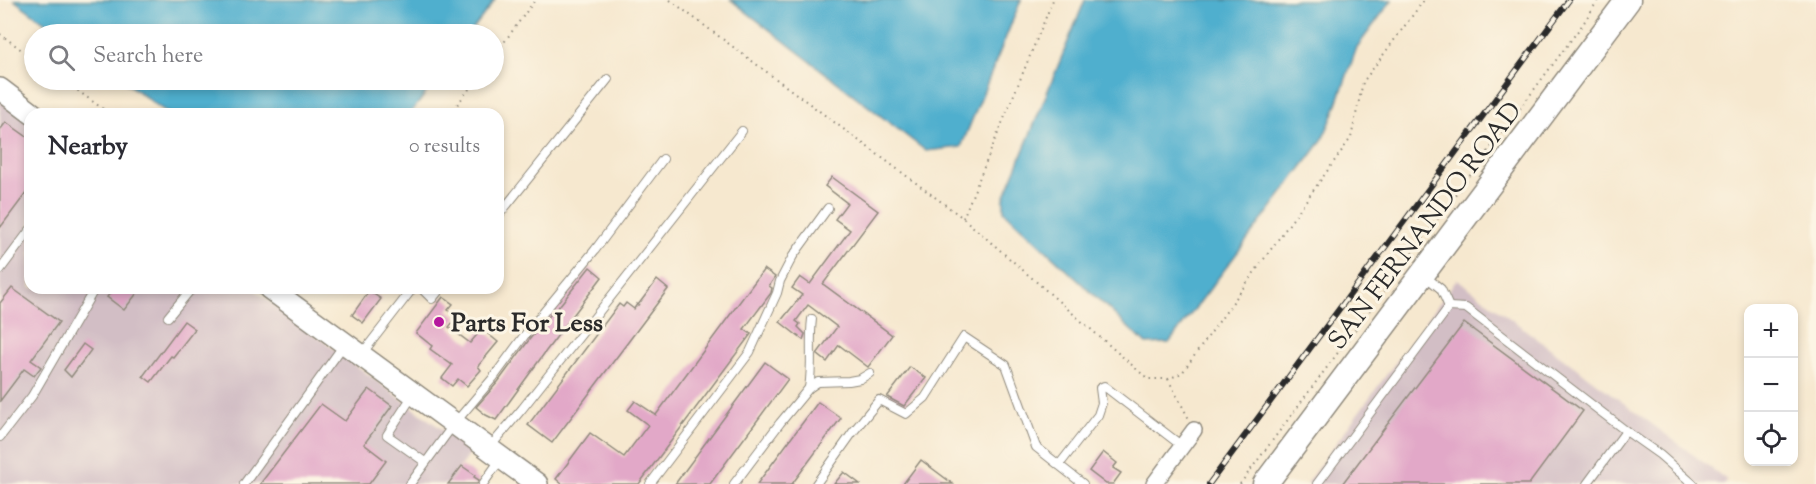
<!DOCTYPE html>
<html lang="en">
<head>
<meta charset="utf-8">
<style>
	:root { --surface:#fff; --page:#f7f7f7; --text:#2b2b33; --muted:#7c7c81; --line:#e1e1e2 }
	body { margin:0; font-family:"Sorts Mill Goudy",serif; background:var(--page); color:var(--text) }
	.controls { position:absolute; right:18px; bottom:18px; display:grid; overflow:hidden; border-radius:12px; box-shadow:0 3px 9px #0003 }
	.controls button { width:54px; height:54px; display:grid; place-items:center; padding:0; border:0; border-bottom:2px solid var(--line); background:var(--surface); color:var(--text); font:30px sans-serif }
	.list { margin:0; padding:0; list-style:none }
	h2 { display:flex; justify-content:space-between; align-items:center; height:78px; margin:0; padding:0 24px; font-size:26px }
	h2 small { font-size:20px; font-weight:400; color:var(--muted) }
	.icon { flex:none; width:33px; height:33px; fill:none; stroke:currentColor; stroke-width:2; stroke-linecap:round; stroke-linejoin:round }
	.map { position:relative; flex:none; width:1816px; height:484px; overflow:hidden }
	.search { position:absolute; background:var(--surface); box-shadow:0 3px 9px #0003; left:24px; top:24px; width:480px; height:66px; display:flex; align-items:center; gap:15px; box-sizing:border-box; padding:0 21px; border-radius:33px; color:var(--muted); font-size:22px }
	.panel { position:absolute; background:var(--surface); box-shadow:0 3px 9px #0003; left:24px; top:108px; width:480px; height:186px; border-radius:18px }
	.map>svg:first-child { display:block }
	.industrial { fill:#d2bec5 }
	.water { fill:#4fafce; stroke:#3d6d7c; stroke-width:1.5 }
	.building { fill:#e2a8c8 }
	.lines { fill:none; stroke-linecap:round; stroke-linejoin:round }
	.service-casing { stroke:#908a7d; stroke-width:10 }
	.minor-casing { stroke:#908a7d; stroke-width:18 }
	.secondary-casing { stroke:#908a7d; stroke-width:24 }
	.primary-casing { stroke:#908a7d; stroke-width:27 }
	.path { stroke:#908a7d; stroke-width:2; stroke-dasharray:1.5 4.5; stroke-linecap:butt }
	.service { stroke:#fff; stroke-width:8 }
	.minor { stroke:#fff; stroke-width:15 }
	.secondary { stroke:#fff; stroke-width:21 }
	.primary { stroke:#fff; stroke-width:24 }
	.rail-casing { stroke:#2b2b2b; stroke-width:6 }
	.rail { stroke:#fcf5e5; stroke-width:4; stroke-dasharray:11; stroke-linecap:butt }
	.poi-dot { fill:#b5179e; stroke:#fcf5e5; stroke-width:2 }
	.labels { text-anchor:middle; stroke-width:6; stroke-linejoin:round; paint-order:stroke }
	.street-label { font-size:26px; fill:#2b2b2b; stroke:#fcf5e5 }
	.poi-label { font-size:26px; font-weight:bold; fill:#2b2b2b; stroke:#fcf5e5; text-anchor:start }
</style>
</head>
<body>
<div class="map">
<svg width="1816" height="484" viewBox="0 0 1816 484">
	<rect width="100%" height="100%" fill="#fcf5e5"/>
	<filter id="ink" filterUnits="userSpaceOnUse"><feTurbulence type="fractalNoise" baseFrequency=".0167" numOctaves="2"/><feDisplacementMap in="SourceGraphic" scale="12" xChannelSelector="R" yChannelSelector="G"/><feConvolveMatrix kernelMatrix="1 2 1 2 8 2 1 2 1" color-interpolation-filters="sRGB"/></filter>
	<filter id="wash" filterUnits="userSpaceOnUse"><feTurbulence type="fractalNoise" baseFrequency=".008" numOctaves="4" result="noise"/><feDisplacementMap in="SourceGraphic" scale="24" xChannelSelector="R" yChannelSelector="G"/><feGaussianBlur stdDeviation="1.35" result="paint"/><feColorMatrix in="noise" values="0 0 0 0 0 0 0 0 0 0 0 0 0 0 0 0 0 1.4 0 .05"/><feComposite in="paint" operator="in"/></filter>
	<g filter="url(#wash)">
		<rect width="100%" height="100%" fill="#f6e8cf"/>
		<g class="industrial">
			<path d="M0 100 30 122V288H252L471 451 448 484H0Z"/>
			<path d="M1457 279 1727 480 1724 484H1306Z"/>
		</g>
		<g class="water">
			<path d="M14 0H495L469 34H61Z"/>
			<path d="M731 0H1021L961 147 926 151Z"/>
			<path d="M1085 0H1392L1357 47 1332 118 1321 142 1169 343 1146 344 1004 211V198Z"/>
			<path d="M122 80H436L410 114H169Z"/>
		</g>
		<g id="blocks">
			<g class="building">
				<path d="M6 122 30 139V188L0 228V130Z"/>
				<path d="M832 177 878 211 823 284 892 335 868 367 839 345 827 362 817 354 837 327 808 305 796 321 800 324 798 327 805 334 803 340 780 322 802 295 792 288 800 277 810 284 850 230 835 219 847 203 825 186Z"/>
				<path d="M590 267 602 277 546 351 496 420 486 415 476 407 498 382 529 340 555 309 556 310Z"/>
				<path d="M764 269 775 277 769 286 772 288 771 293 744 329 751 334 639 484H562L556 479 590 433 624 457 648 425 628 410 635 401 656 415Z"/>
				<path d="M657 280 668 289 552 443 528 425 619 304 623 307 626 303 634 309 637 304 638 305Z"/>
				<path d="M12 288 59 322 31 360 41 367 34 376 24 369 0 401V303Z"/>
				<path d="M114 288H141L124 310 107 297Z"/>
				<path d="M369 291 381 299 363 323 352 315Z"/>
				<path d="M443 297 453 304 448 310 457 317 449 327 470 343 482 329 498 342 478 366 481 370 467 386 458 379 452 386 442 378 452 365 430 349 432 346 416 333Z"/>
				<path d="M184 321 195 329 173 357 171 356 151 382 143 376Z"/>
				<path d="M1464 323 1583 411 1529 484H1342Z"/>
				<path d="M83 344 91 350 71 377 64 370Z"/>
				<path d="M765 362 788 379 710 484H675Z"/>
				<path d="M910 367 926 378 904 406 887 397Z"/>
				<path d="M369 389 392 406 364 444 386 461 369 484H260L321 404 345 421Z"/>
				<path d="M818 402 841 418 792 484H757Z"/>
				<path d="M1103 452 1117 463 1113 468 1121 473 1113 484H1106L1089 471Z"/>
				<path d="M921 460 953 484H903Z"/>
				<path d="M462 466 475 475 474 477 479 480 477 484H448Z"/>
				<path d="M844 472 860 484H834Z"/>
			</g>
		</g>
	</g>
	<g filter="url(#ink)">
		<use href="#blocks" fill-opacity="0" stroke="#908a7d" stroke-width="1.5"/>
		<g class="lines">
			<defs>
				<g id="service">
					<path d="M498 216 608 79"/>
					<path d="M0 270 30 230"/>
					<path d="M1425 276 1441 289 1449 307"/>
					<path d="M421 288 432 299 441 288"/>
					<path d="M168 317 192 288"/>
					<path d="M361 355 413 288"/>
					<path d="M809 388C813 365 809 342 812 319"/>
					<path d="M413 395 387 435 425 462"/>
					<path d="M1626 431 1660 455 1693 484"/>
					<path d="M0 437 32 396 95 288"/>
					<path d="M490 447 522 409 742 131"/>
					<path d="M1059 465 1098 415 1102 403 1100 388 1104 386 1182 446"/>
					<path d="M244 484 343 346"/>
					<path d="M410 484 454 424 493 378 524 336 595 250 663 159"/>
					<path d="M483 484 500 460"/>
					<path d="M650 484 750 352 777 293 780 281 793 256 828 208"/>
					<path d="M734 484 780 423 809 388 818 382 849 381 860 379 870 373"/>
					<path d="M816 484 853 432 879 400 906 414 925 398 964 337 1006 365 1036 447 1083 484"/>
					<path d="M1317 484 1449 307 1466 308 1626 431 1587 484"/>
				</g>
				<path id="minor" d="M1154 484 1194 430"/>
				<g id="secondary">
					<path d="M0 89 33 114"/>
					<path d="M269 288 537 484"/>
				</g>
				<path id="primary" d="M1265 484 1628 0"/>
			</defs>
			<use href="#service" class="service-casing"/>
			<use href="#minor" class="minor-casing"/>
			<use href="#secondary" class="secondary-casing"/>
			<use href="#primary" class="primary-casing"/>
			<g class="path">
				<path d="M670 0 963 218 1148 379H1168L1182 373 1351 138 1363 82 1424 0"/>
				<path d="M0 34 34 59"/>
				<path d="M494 56 535 0"/>
				<path d="M63 80 110 114"/>
				<path d="M450 114 476 80"/>
				<path d="M963 218 1053 0"/>
				<path d="M1168 379 1189 419"/>
				<path d="M1240 484 1583 24 1598 0"/>
			</g>
			<use href="#service" class="service"/>
			<use href="#minor" class="minor"/>
			<use href="#secondary" class="secondary"/>
			<use href="#primary" class="primary"/>
			<defs>
				<path id="rail" d="M1209 484 1569 0"/>
			</defs>
			<use href="#rail" class="rail-casing"/>
			<use href="#rail" class="rail"/>
		</g>
	</g>
	<circle class="poi-dot" cx="439" cy="322" r="6"/>
	<g class="labels">
		<g class="street-label">
			<text transform="translate(1424 225) rotate(-53)" y="9">SAN FERNANDO ROAD</text>
		</g>
		<g class="poi-label">
			<text x="451" y="331">Parts For Less</text>
		</g>
	</g>
</svg>
<div class="controls">
<button>+</button>
<button>−</button>
<button><svg class="icon" aria-label="locate" viewBox="0 0 24 24"><circle cx="12" cy="12" r="6"/><path d="M12 2v4M12 18v4M2 12h4M18 12h4"/></svg></button>
</div>
<div class="search"><svg class="icon" aria-label="search" viewBox="0 0 24 24"><circle cx="10" cy="10" r="6"/><path d="M15 15l6 6"/></svg>Search here</div>
<section class="panel">
<h2>Nearby<small>0 results</small></h2>
<ul class="list">
</ul>
</section>
</div>
</body>
</html>
